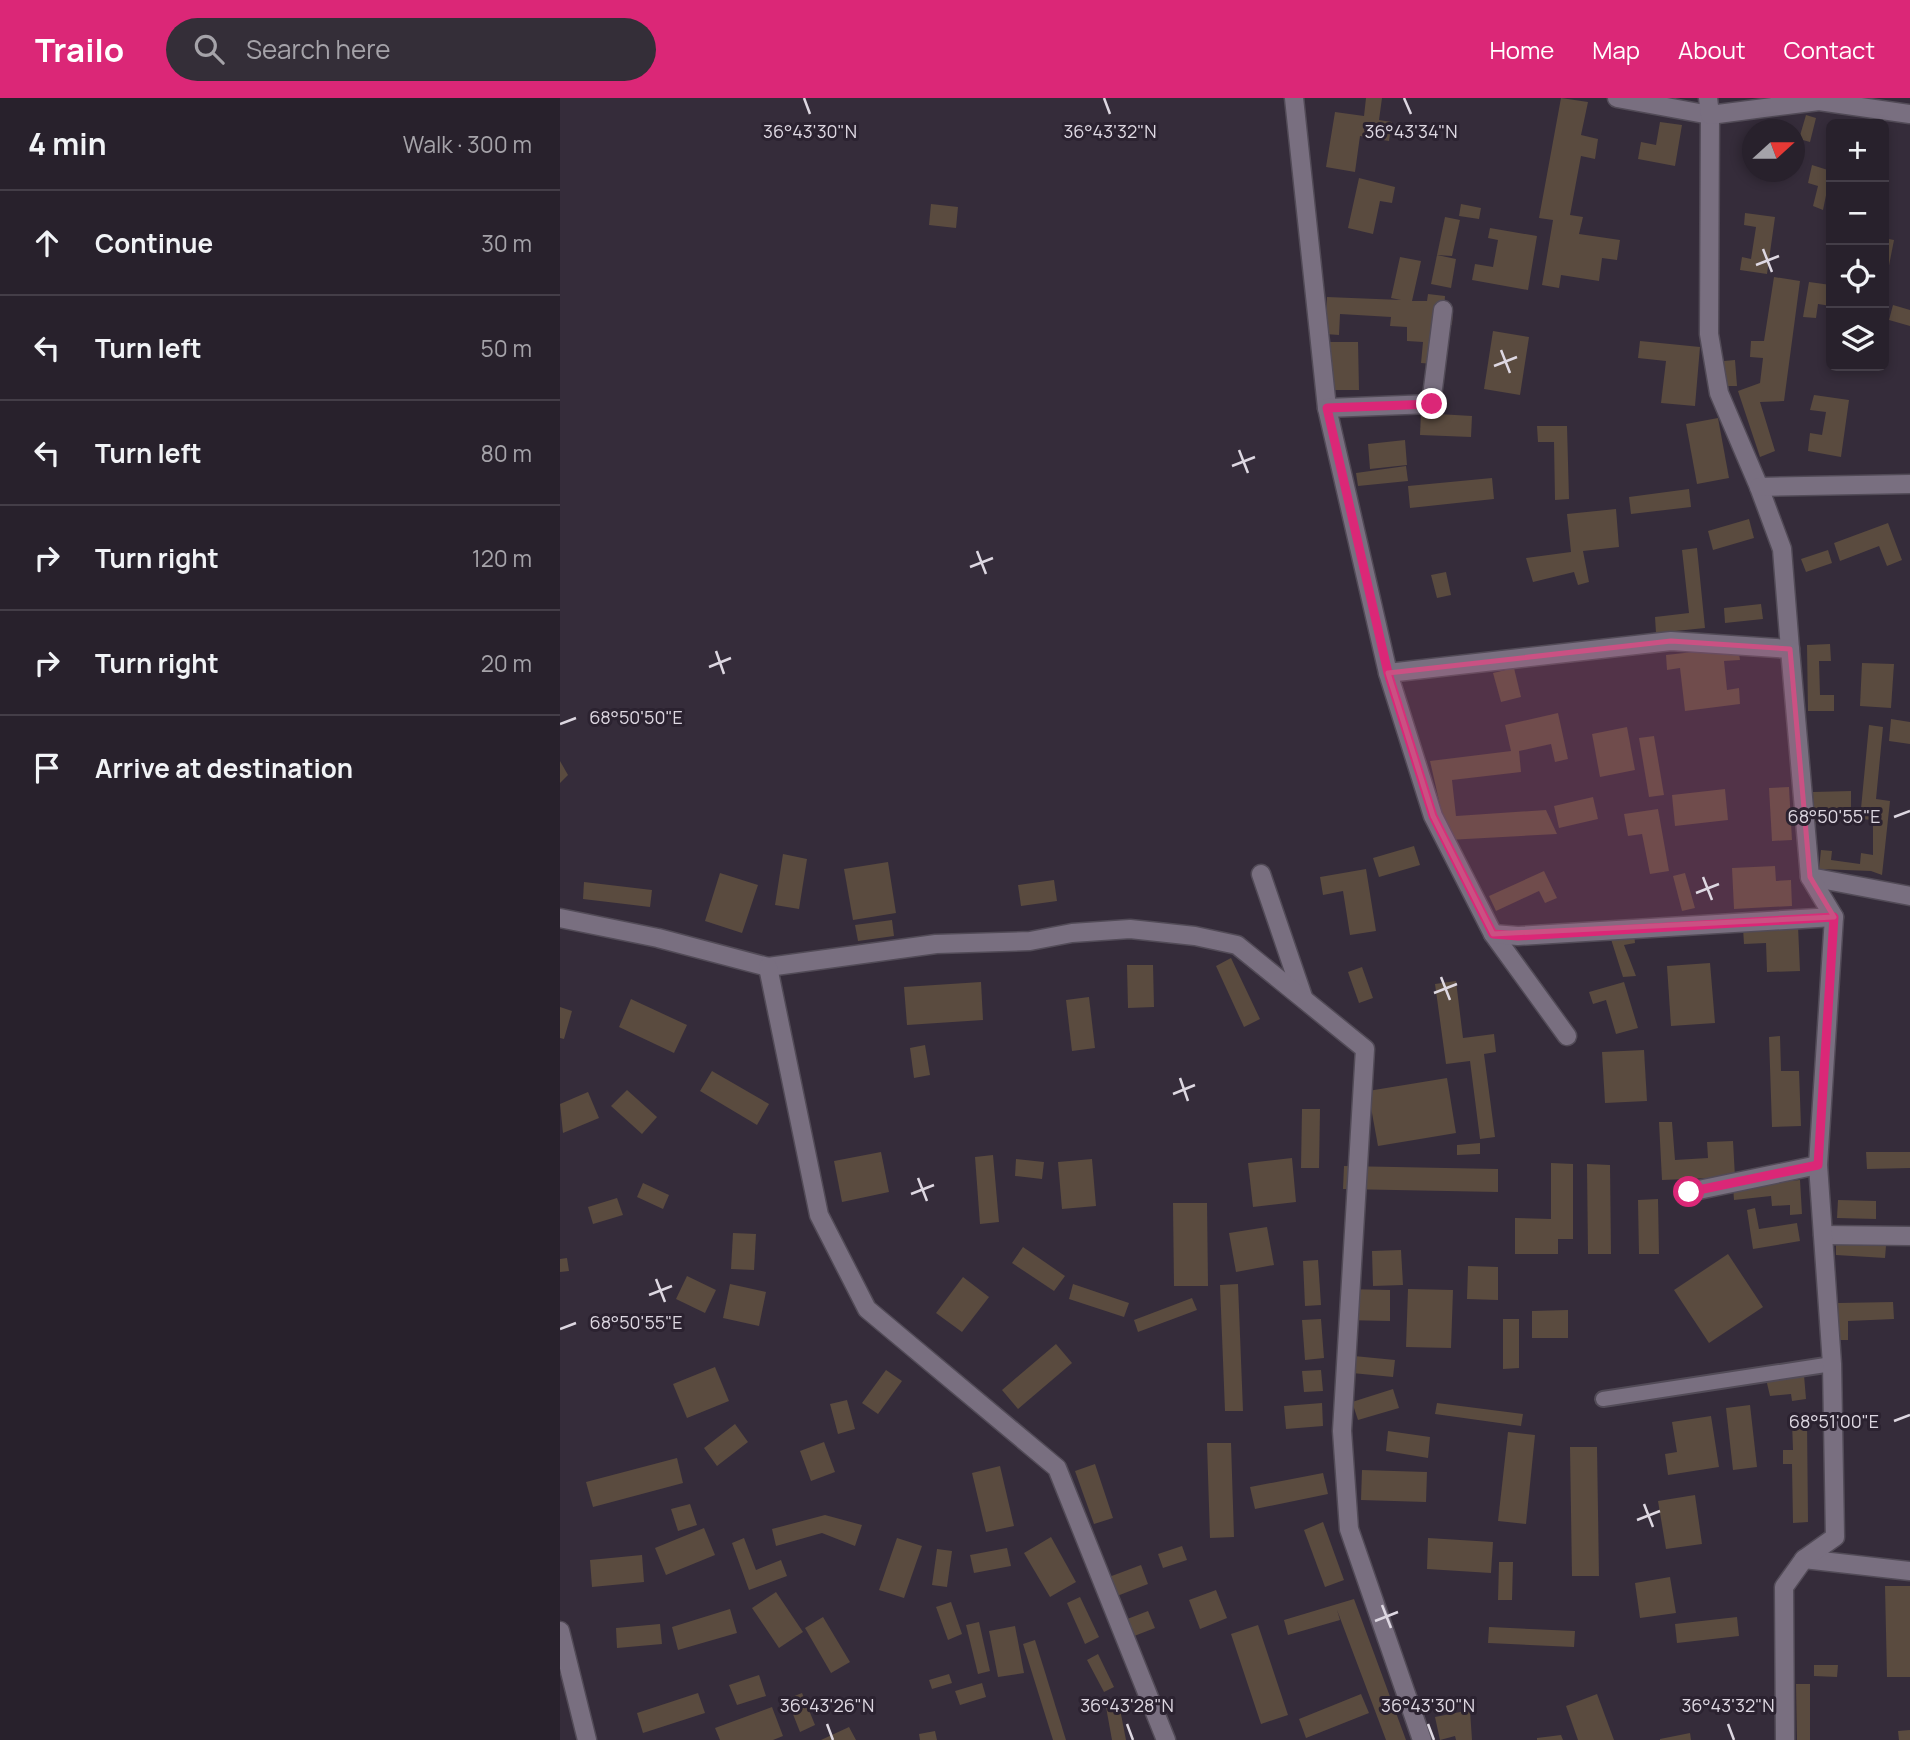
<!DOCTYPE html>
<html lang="en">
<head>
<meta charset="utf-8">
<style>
	:root { --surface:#28212c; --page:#342e38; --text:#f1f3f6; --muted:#a5a3a9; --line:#443e48; --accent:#db2777 }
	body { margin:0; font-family:Manrope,sans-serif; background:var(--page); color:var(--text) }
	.controls { position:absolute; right:21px; top:21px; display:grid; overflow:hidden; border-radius:10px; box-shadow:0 4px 10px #0003 }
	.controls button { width:63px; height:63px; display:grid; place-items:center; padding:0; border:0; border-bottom:2px solid var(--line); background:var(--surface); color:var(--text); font:35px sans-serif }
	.compass { position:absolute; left:1182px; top:21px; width:63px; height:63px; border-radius:50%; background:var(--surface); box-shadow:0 4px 10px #0003; rotate:69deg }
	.stop { position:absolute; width:21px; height:21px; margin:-16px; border:5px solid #db2777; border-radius:50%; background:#fff }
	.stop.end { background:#db2777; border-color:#fff; box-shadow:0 2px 7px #0008 }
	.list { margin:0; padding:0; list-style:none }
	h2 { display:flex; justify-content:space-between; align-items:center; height:91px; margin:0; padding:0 28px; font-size:30px }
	h2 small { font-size:23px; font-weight:400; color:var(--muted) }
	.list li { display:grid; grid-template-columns:46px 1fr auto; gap:21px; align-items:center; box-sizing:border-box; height:105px; padding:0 28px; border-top:2px solid var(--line) }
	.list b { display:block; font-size:26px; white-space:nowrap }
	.list em { font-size:23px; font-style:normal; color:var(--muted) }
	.icon { flex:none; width:38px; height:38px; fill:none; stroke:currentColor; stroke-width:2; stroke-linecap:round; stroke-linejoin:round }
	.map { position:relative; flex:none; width:1350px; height:1642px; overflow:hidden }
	header { display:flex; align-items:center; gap:42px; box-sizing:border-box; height:98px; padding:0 35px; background:var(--accent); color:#fff }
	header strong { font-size:33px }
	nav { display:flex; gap:38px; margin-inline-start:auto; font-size:24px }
	.search { width:490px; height:63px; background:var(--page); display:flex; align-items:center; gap:18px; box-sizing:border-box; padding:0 24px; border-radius:38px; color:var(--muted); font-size:26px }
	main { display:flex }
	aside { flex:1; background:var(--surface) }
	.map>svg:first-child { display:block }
	.building { fill:#5a4b3f }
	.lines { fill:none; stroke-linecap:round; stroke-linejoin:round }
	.lane-casing { stroke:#524b57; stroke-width:18 }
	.street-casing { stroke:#524b57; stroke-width:21 }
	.lane { stroke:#796f80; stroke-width:14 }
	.street { stroke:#796f80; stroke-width:18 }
	.route { stroke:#db2777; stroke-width:9 }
	.marked { fill:#ca5183; fill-opacity:0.2; stroke:#ca5183; stroke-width:5; stroke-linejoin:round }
	.ticks { fill:none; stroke:#ddd7e1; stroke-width:2.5 }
	.ticks-label { font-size:18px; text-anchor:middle; fill:#ddd7e1; stroke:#2b2230; stroke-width:6; stroke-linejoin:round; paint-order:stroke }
</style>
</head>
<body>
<header>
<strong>Trailo</strong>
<div class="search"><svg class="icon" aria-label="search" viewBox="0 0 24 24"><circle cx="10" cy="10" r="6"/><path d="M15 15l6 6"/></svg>Search here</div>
<nav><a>Home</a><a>Map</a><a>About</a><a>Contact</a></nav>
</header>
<main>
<aside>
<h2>4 min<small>Walk · 300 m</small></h2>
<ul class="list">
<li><svg class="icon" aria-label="ahead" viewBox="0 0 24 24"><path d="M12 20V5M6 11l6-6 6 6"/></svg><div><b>Continue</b></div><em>30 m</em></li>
<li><svg class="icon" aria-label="left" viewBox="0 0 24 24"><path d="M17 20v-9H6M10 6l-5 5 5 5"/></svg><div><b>Turn left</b></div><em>50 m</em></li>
<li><svg class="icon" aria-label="left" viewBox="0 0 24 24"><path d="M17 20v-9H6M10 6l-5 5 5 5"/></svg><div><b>Turn left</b></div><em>80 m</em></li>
<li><svg class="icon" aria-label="right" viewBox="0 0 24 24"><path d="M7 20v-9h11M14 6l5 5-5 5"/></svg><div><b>Turn right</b></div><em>120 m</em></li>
<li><svg class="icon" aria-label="right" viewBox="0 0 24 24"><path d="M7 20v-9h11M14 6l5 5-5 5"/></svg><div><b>Turn right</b></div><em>20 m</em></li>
<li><svg class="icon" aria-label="arrive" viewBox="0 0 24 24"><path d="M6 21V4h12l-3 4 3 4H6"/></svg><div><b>Arrive at destination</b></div></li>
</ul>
</aside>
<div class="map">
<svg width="1350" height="1642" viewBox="0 0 1350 1642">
	<rect width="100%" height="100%" fill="#352c3a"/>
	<g class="building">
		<path d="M806 0H822L819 22 832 24 829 43 800 38 795 74 766 69 775 14 804 18Z"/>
		<path d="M1001 0 1028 4 1021 37 1038 41 1035 61 1021 58 1010 117 1023 119 1019 136 1060 142 1057 162 1042 160 1039 183 1001 177 999 190 982 187 993 122 979 120Z"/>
		<path d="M1246 17 1256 20 1250 44 1239 41Z"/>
		<path d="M1100 24 1122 27 1115 68 1078 61 1081 44 1096 47Z"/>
		<path d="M1252 67 1271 73 1263 112 1253 108 1258 88 1248 85Z"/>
		<path d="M799 80 835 89 832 105 820 103 813 136 788 130Z"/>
		<path d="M371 106 398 109 396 130 369 127Z"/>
		<path d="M901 106 921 110 919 121 899 118Z"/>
		<path d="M1185 115 1215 119 1207 176 1180 172 1182 159 1191 161 1196 129 1184 127Z"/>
		<path d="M885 119 900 122 892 158 877 157Z"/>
		<path d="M930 130 977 138 968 192 912 182 915 166 933 169 938 142 928 140Z"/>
		<path d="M1324 140 1334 142 1325 188H1324Z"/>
		<path d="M877 157 896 161 891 190 871 186Z"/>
		<path d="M840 159 861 163 852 203H867L868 196 885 198 884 212H893L892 227 876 225 886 258 885 267 861 265 863 244 847 243V229L830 228 831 219 780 216 779 237 765 236 767 199 841 202 831 200Z"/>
		<path d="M1214 179 1240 183 1224 303 1200 304 1215 353 1200 359 1178 293 1200 285 1203 260 1190 259 1191 243H1204Z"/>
		<path d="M1249 184 1271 187V208L1258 206 1256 220 1243 219Z"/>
		<path d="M1333 207 1350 212V228L1329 222Z"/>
		<path d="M933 233 969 239 960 297 924 291Z"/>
		<path d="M1080 243 1140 249 1135 308 1101 305 1106 263 1078 260Z"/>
		<path d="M769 244H798L799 292H769Z"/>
		<path d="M1175 262 1177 288H1165L1164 263Z"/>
		<path d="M1254 297 1289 302 1281 359 1248 353 1250 335 1262 337 1266 314 1250 312Z"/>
		<path d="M861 315 912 318 911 339 860 337Z"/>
		<path d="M1158 320 1169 380 1137 386 1126 326Z"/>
		<path d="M977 328H1007L1009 401 995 402 994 344H978Z"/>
		<path d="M845 342 847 367 810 371 808 346Z"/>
		<path d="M846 368 848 383 798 388 796 375Z"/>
		<path d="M932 380 934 401 850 410 848 388Z"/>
		<path d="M1129 391 1131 409 1071 416 1069 399Z"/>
		<path d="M1056 411 1059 449 1023 453 1029 484 1018 487 1014 474 973 484 966 460 1011 454 1007 416Z"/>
		<path d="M1189 421 1194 440 1153 452 1148 433Z"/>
		<path d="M1328 425 1342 462 1327 468 1319 448 1280 463 1274 445Z"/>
		<path d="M1137 450 1145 530 1096 535 1095 519 1129 515 1122 452Z"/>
		<path d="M1268 452 1272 465 1246 474 1241 461Z"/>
		<path d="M886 474 891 497 877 500 871 477Z"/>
		<path d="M1201 506 1203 521 1165 525 1164 510Z"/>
		<path d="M1270 546 1271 563H1259L1260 597H1274V613H1248L1247 547Z"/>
		<path d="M1178 549 1180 562 1164 563 1167 592 1179 590 1180 606 1125 613 1120 570 1107 572 1106 557Z"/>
		<path d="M1302 565 1334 566 1331 610 1300 608Z"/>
		<path d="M954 570 961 599 941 604 933 575Z"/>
		<path d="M998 615 1008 661 995 664 991 646 959 653 961 674 892 682 896 718 986 712 997 736 888 742 870 663 951 653 945 627Z"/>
		<path d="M1331 621 1350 624V646L1329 643Z"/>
		<path d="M1309 627 1323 629 1316 701 1330 703 1322 777 1311 773 1259 771 1261 752 1272 753 1271 762 1300 766 1301 755 1313 757V722L1300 721Z"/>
		<path d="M1067 629 1075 672 1040 679 1032 636Z"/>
		<path d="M1094 638 1104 697 1089 699 1079 640Z"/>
		<path d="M0 663 8 677 0 685Z"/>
		<path d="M1229 689 1232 742 1212 743 1209 690Z"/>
		<path d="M1165 691 1168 722 1115 728 1112 697Z"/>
		<path d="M1291 693V710H1269V725H1254L1253 694Z"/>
		<path d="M1033 699 1038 721 999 730 994 708Z"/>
		<path d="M1098 711 1109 773 1090 776 1082 736 1068 738 1064 716Z"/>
		<path d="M854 748 860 767 819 779 813 760Z"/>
		<path d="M223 756 247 761 239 811 215 807Z"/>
		<path d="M328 764 336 815 293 822 284 771Z"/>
		<path d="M1215 768 1216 783 1231 782 1232 808 1174 811 1172 770Z"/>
		<path d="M806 771 816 833 790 837 783 793 763 797 760 779Z"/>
		<path d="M984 773 997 800 985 805 979 793 936 813 929 798Z"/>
		<path d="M160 775 198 787 182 835 145 823Z"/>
		<path d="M1125 775 1135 810 1122 813 1113 778Z"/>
		<path d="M494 782 497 803 461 808 458 787Z"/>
		<path d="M24 784 92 792 90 809 23 801Z"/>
		<path d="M332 822 334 838 298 843 295 827Z"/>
		<path d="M1238 828 1240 873 1207 874 1206 845 1184 846 1183 830Z"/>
		<path d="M1074 835 1075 845 1064 847 1076 878 1063 879 1050 838Z"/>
		<path d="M671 860 700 921 684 929 656 868Z"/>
		<path d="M1150 865 1155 925 1111 928 1107 868Z"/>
		<path d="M567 867H593L594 909 568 910Z"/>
		<path d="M802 869 813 900 799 905 788 874Z"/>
		<path d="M896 883 903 940 934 936 936 954 924 956 935 1039 920 1041 910 963 886 966 875 886Z"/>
		<path d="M421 884 423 922 347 927 344 889Z"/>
		<path d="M1064 884 1078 930 1056 936 1046 902 1033 906 1029 894Z"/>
		<path d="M529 899 535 950 512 953 506 902Z"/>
		<path d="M71 901 127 927 114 955 59 929Z"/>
		<path d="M0 909 12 913 4 941 0 940Z"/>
		<path d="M1220 938 1221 973H1239L1241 1028 1212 1029 1209 939Z"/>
		<path d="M365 947 370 977 354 980 350 950Z"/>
		<path d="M1084 952 1087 1003 1045 1005 1042 954Z"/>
		<path d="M152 973 209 1006 197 1027 140 993Z"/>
		<path d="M887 980 896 1035 818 1048 808 993Z"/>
		<path d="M67 992 97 1019 82 1036 51 1008Z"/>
		<path d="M28 994 39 1020 3 1035 0 1006Z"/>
		<path d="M742 1011H760L759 1070H741Z"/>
		<path d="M1099 1024H1112L1115 1062 1148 1060 1147 1044 1173 1043 1175 1079 1102 1082Z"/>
		<path d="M920 1045V1056L897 1057V1047Z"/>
		<path d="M321 1054 329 1094 282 1104 274 1063Z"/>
		<path d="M1306 1054H1350V1070L1307 1071Z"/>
		<path d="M433 1057 439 1124 420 1126 415 1059Z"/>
		<path d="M732 1060 736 1104 693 1109 688 1065Z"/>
		<path d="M456 1061 484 1064 482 1081 455 1078Z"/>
		<path d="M532 1061 536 1108 502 1111 498 1064Z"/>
		<path d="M991 1065 1013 1066V1141H998V1156H955V1120L991 1121Z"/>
		<path d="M1027 1066 1050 1067 1051 1156H1028Z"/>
		<path d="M784 1068 938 1071V1094L783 1091Z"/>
		<path d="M1240 1082 1242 1116 1230 1117V1107L1212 1108 1211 1098 1174 1102 1173 1088Z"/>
		<path d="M83 1085 109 1097 103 1111 77 1099Z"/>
		<path d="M57 1100 63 1117 33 1126 28 1109Z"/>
		<path d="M1098 1101 1099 1156H1079L1078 1102Z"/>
		<path d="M1278 1102 1316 1103V1121L1277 1120Z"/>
		<path d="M613 1105H647L648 1188H614Z"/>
		<path d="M1195 1110 1199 1131 1237 1125 1240 1143 1193 1151 1187 1112Z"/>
		<path d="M707 1129 714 1167 676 1174 669 1135Z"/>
		<path d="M173 1135 196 1136 194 1172 171 1171Z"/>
		<path d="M1276 1145 1326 1148 1325 1160 1276 1157Z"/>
		<path d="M463 1149 505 1178 494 1193 452 1165Z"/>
		<path d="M841 1152 843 1187 813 1188 812 1153Z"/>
		<path d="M1168 1156 1203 1209 1149 1245 1114 1192Z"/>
		<path d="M7 1160 9 1173 0 1174V1161Z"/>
		<path d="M758 1162 761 1207 745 1208 743 1163Z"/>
		<path d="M908 1168 938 1169V1202L907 1201Z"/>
		<path d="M127 1178 156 1192 145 1215 116 1201Z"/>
		<path d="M403 1179 429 1199 402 1234 376 1215Z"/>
		<path d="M170 1186 206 1194 199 1228 163 1220Z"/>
		<path d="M513 1186 569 1205 564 1219 509 1201Z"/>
		<path d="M678 1186 683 1313H665L660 1187Z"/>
		<path d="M784 1191 830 1192V1223L783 1222Z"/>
		<path d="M848 1191 893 1192 891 1250 846 1249Z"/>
		<path d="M632 1200 637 1212 578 1234 574 1222Z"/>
		<path d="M1333 1204 1334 1221 1288 1223V1242H1279L1278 1205Z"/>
		<path d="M1008 1212V1240H972V1213Z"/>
		<path d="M761 1221 764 1260 745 1262 742 1222Z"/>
		<path d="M943 1221H959V1270L943 1271Z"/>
		<path d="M496 1246 512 1265 458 1311 442 1292Z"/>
		<path d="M794 1258 835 1262 833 1279 792 1275Z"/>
		<path d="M155 1269 169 1303 127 1320 113 1286Z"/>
		<path d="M326 1272 342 1283 318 1316 302 1305Z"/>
		<path d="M761 1272 763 1293 744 1294 742 1273Z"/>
		<path d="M1244 1277 1246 1301 1232 1303 1231 1296 1210 1298 1206 1281Z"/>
		<path d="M833 1291 839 1310 798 1322 792 1304Z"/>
		<path d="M287 1302 295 1331 278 1336 270 1306Z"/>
		<path d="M762 1305 763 1328 726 1331 724 1308Z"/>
		<path d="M877 1305 963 1316 961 1328 875 1316Z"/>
		<path d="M1190 1307 1197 1369 1173 1372 1166 1310Z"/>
		<path d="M1151 1318 1159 1369 1108 1377 1105 1356 1117 1354 1112 1324Z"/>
		<path d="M1247 1323 1248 1424 1233 1425 1232 1366H1223V1352H1233L1232 1324Z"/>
		<path d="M175 1326 188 1344 157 1368 144 1350Z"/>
		<path d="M828 1333 870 1339 868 1360 826 1353Z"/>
		<path d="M948 1334 975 1337 966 1426 938 1423Z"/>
		<path d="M264 1344 275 1374 251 1383 240 1353Z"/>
		<path d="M647 1345H671L674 1439 650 1440Z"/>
		<path d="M1010 1349H1037L1039 1478H1012Z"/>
		<path d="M117 1360 123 1385 33 1409 26 1384Z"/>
		<path d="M535 1366 553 1420 534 1426 515 1373Z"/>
		<path d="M440 1368 454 1428 426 1434 412 1375Z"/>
		<path d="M802 1372 867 1374 866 1404 801 1402Z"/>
		<path d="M763 1375 768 1396 695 1411 690 1389Z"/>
		<path d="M1135 1397 1142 1446 1106 1451 1098 1403Z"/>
		<path d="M130 1406 137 1427 118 1433 111 1411Z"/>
		<path d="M265 1417 302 1427 295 1448 262 1435 216 1448 212 1431Z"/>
		<path d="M763 1424 784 1482 765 1489 744 1432Z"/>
		<path d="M144 1430 155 1457 106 1477 95 1450Z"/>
		<path d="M491 1439 516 1484 490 1499 464 1455Z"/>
		<path d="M184 1440 196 1472 221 1462 227 1478 189 1492 172 1445Z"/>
		<path d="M337 1440 362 1448 344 1500 319 1492Z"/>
		<path d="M868 1440 933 1444 931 1475 867 1471Z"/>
		<path d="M622 1448 627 1462 603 1470 598 1456Z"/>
		<path d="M447 1450 451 1468 414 1475 410 1457Z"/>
		<path d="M377 1451 392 1453 387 1489 372 1487Z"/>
		<path d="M82 1457 84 1484 32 1489 30 1462Z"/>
		<path d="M939 1464H953L952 1502H938Z"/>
		<path d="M581 1467 588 1486 557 1498 549 1479Z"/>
		<path d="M1110 1479 1116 1515 1080 1520 1075 1485Z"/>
		<path d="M1325 1488H1350V1579H1327Z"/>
		<path d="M656 1492 667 1520 640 1531 629 1502Z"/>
		<path d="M216 1494 243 1534 219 1550 192 1510Z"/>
		<path d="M520 1499 539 1539 525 1546 507 1505Z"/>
		<path d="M794 1501 846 1642H826L777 1512 780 1522 728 1537 724 1522Z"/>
		<path d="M391 1504 402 1536 388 1542 376 1509Z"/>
		<path d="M170 1511 177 1535 118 1552 112 1529Z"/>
		<path d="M588 1513 595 1530 569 1540 562 1523Z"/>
		<path d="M263 1519 290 1564 271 1575 245 1530Z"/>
		<path d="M1177 1519 1179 1538 1117 1545 1115 1526Z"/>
		<path d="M419 1524 430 1573 418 1576 406 1527Z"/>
		<path d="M100 1526 102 1546 57 1550 56 1530Z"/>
		<path d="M698 1527 728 1617 701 1626 671 1536Z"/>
		<path d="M455 1528 464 1575 438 1579 429 1533Z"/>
		<path d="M929 1529 1015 1533 1014 1549 928 1545Z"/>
		<path d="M475 1542 506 1642H493L463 1546Z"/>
		<path d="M538 1556 554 1589 544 1594 527 1562Z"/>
		<path d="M1254 1567H1278L1277 1579 1254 1578Z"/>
		<path d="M389 1576 392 1585 372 1591 369 1582Z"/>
		<path d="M199 1577 206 1598 177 1607 169 1587Z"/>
		<path d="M422 1585 426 1599 400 1607 395 1593Z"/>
		<path d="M1236 1586H1250V1642H1237Z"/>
		<path d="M138 1595 145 1615 83 1635 77 1615Z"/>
		<path d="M242 1595 255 1627 240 1634 227 1601Z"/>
		<path d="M801 1596 809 1615 746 1640 739 1621Z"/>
		<path d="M1037 1596 1054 1642H1018L1006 1608Z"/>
		<path d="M559 1606 566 1642H552L546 1609Z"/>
		<path d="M212 1609 223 1638 213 1642H160L155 1630Z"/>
		<path d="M910 1612 912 1642H896L895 1638 880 1642 875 1619Z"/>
		<path d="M289 1629 296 1642H261Z"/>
		<path d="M1350 1632V1642H1339L1338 1633Z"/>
		<path d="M375 1633 377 1642H360L359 1636Z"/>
		<path d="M1130 1635 1131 1642H1100V1641Z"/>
		<path d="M1001 1637 1003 1642H977V1640Z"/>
	</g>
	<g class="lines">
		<defs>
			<path id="lane" d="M1043 1301 1272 1266"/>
			<g id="street">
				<path d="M734 0 767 310 828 575 873 718 933 836 1007 938"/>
				<path d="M1057 0 1150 17 1149 236 1159 295 1199 389 1222 451 1230 551"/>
				<path d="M1148 0 1150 17 1259 3 1350 16"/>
				<path d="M767 310 871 306 883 212"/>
				<path d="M1199 389 1350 386"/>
				<path d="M828 575 1111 543 1230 551 1250 779 1350 798"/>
				<path d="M701 776 743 899"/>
				<path d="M0 820 98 840 208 869 376 846 470 843 512 835 570 831 635 838 677 847 805 951 782 1333 789 1431 862 1642"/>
				<path d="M933 836 958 838 1274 819"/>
				<path d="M208 869 259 1117 307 1211 497 1370 606 1642"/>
				<path d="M1129 1094 1258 1067"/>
				<path d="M1263 1137 1350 1138"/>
				<path d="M1244 1461 1350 1473"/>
				<path d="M0 1533 27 1642"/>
				<path d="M1225 1642 1224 1489 1244 1461 1275 1439 1272 1266 1258 1067 1274 819 1250 779"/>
			</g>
		</defs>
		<use href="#lane" class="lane-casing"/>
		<use href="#street" class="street-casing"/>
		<use href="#lane" class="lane"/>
		<use href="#street" class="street"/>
	</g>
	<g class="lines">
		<path class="route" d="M872 306 767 310 828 575 873 718 933 836 958 838 1274 819 1258 1067 1129 1094"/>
	</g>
	<path class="marked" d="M1111 543 1230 551 1250 779 1274 819 933 836 873 718 828 575Z"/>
	<path class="ticks" d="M244 0 250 16M544 0 550 16M844 0 851 16M1203 151 1212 174M1196 167 1219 158M941 252 950 275M934 268 957 259M679 352 688 375M672 368 695 359M417 453 426 476M410 469 433 460M156 553 164 576M149 569 171 560M0 626 16 620M1334 719 1350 713M1143 779 1152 802M1136 795 1159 786M881 879 890 902M874 895 897 886M620 980 628 1003M613 996 635 987M358 1080 367 1103M351 1096 374 1087M96 1181 105 1204M89 1197 112 1188M0 1231 16 1225M1334 1323 1350 1317M1084 1406 1093 1429M1077 1422 1100 1413M822 1507 831 1530M815 1523 838 1514M267 1626 273 1642M567 1626 573 1642M868 1626 874 1642M1168 1626 1174 1642"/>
	<g class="ticks-label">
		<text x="250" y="40">36°43'30"N</text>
		<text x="550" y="40">36°43'32"N</text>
		<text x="851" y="40">36°43'34"N</text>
		<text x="76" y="626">68°50'50"E</text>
		<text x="1274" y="725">68°50'55"E</text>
		<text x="76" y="1231">68°50'55"E</text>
		<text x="1274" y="1330">68°51'00"E</text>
		<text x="267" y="1614">36°43'26"N</text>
		<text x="567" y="1614">36°43'28"N</text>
		<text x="868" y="1614">36°43'30"N</text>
		<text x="1168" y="1614">36°43'32"N</text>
	</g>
</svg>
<div class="controls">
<button>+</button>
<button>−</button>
<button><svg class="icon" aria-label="locate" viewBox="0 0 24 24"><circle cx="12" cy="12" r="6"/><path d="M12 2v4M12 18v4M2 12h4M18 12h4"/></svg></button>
<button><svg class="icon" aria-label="layers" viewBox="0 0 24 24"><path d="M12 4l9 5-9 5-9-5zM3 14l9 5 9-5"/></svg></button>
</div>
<svg class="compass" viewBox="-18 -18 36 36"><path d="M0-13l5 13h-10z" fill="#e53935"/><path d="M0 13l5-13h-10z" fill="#a5a3a9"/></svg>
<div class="stop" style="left:1129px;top:1094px"></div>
<div class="stop end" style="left:872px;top:306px"></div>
</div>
</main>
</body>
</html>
